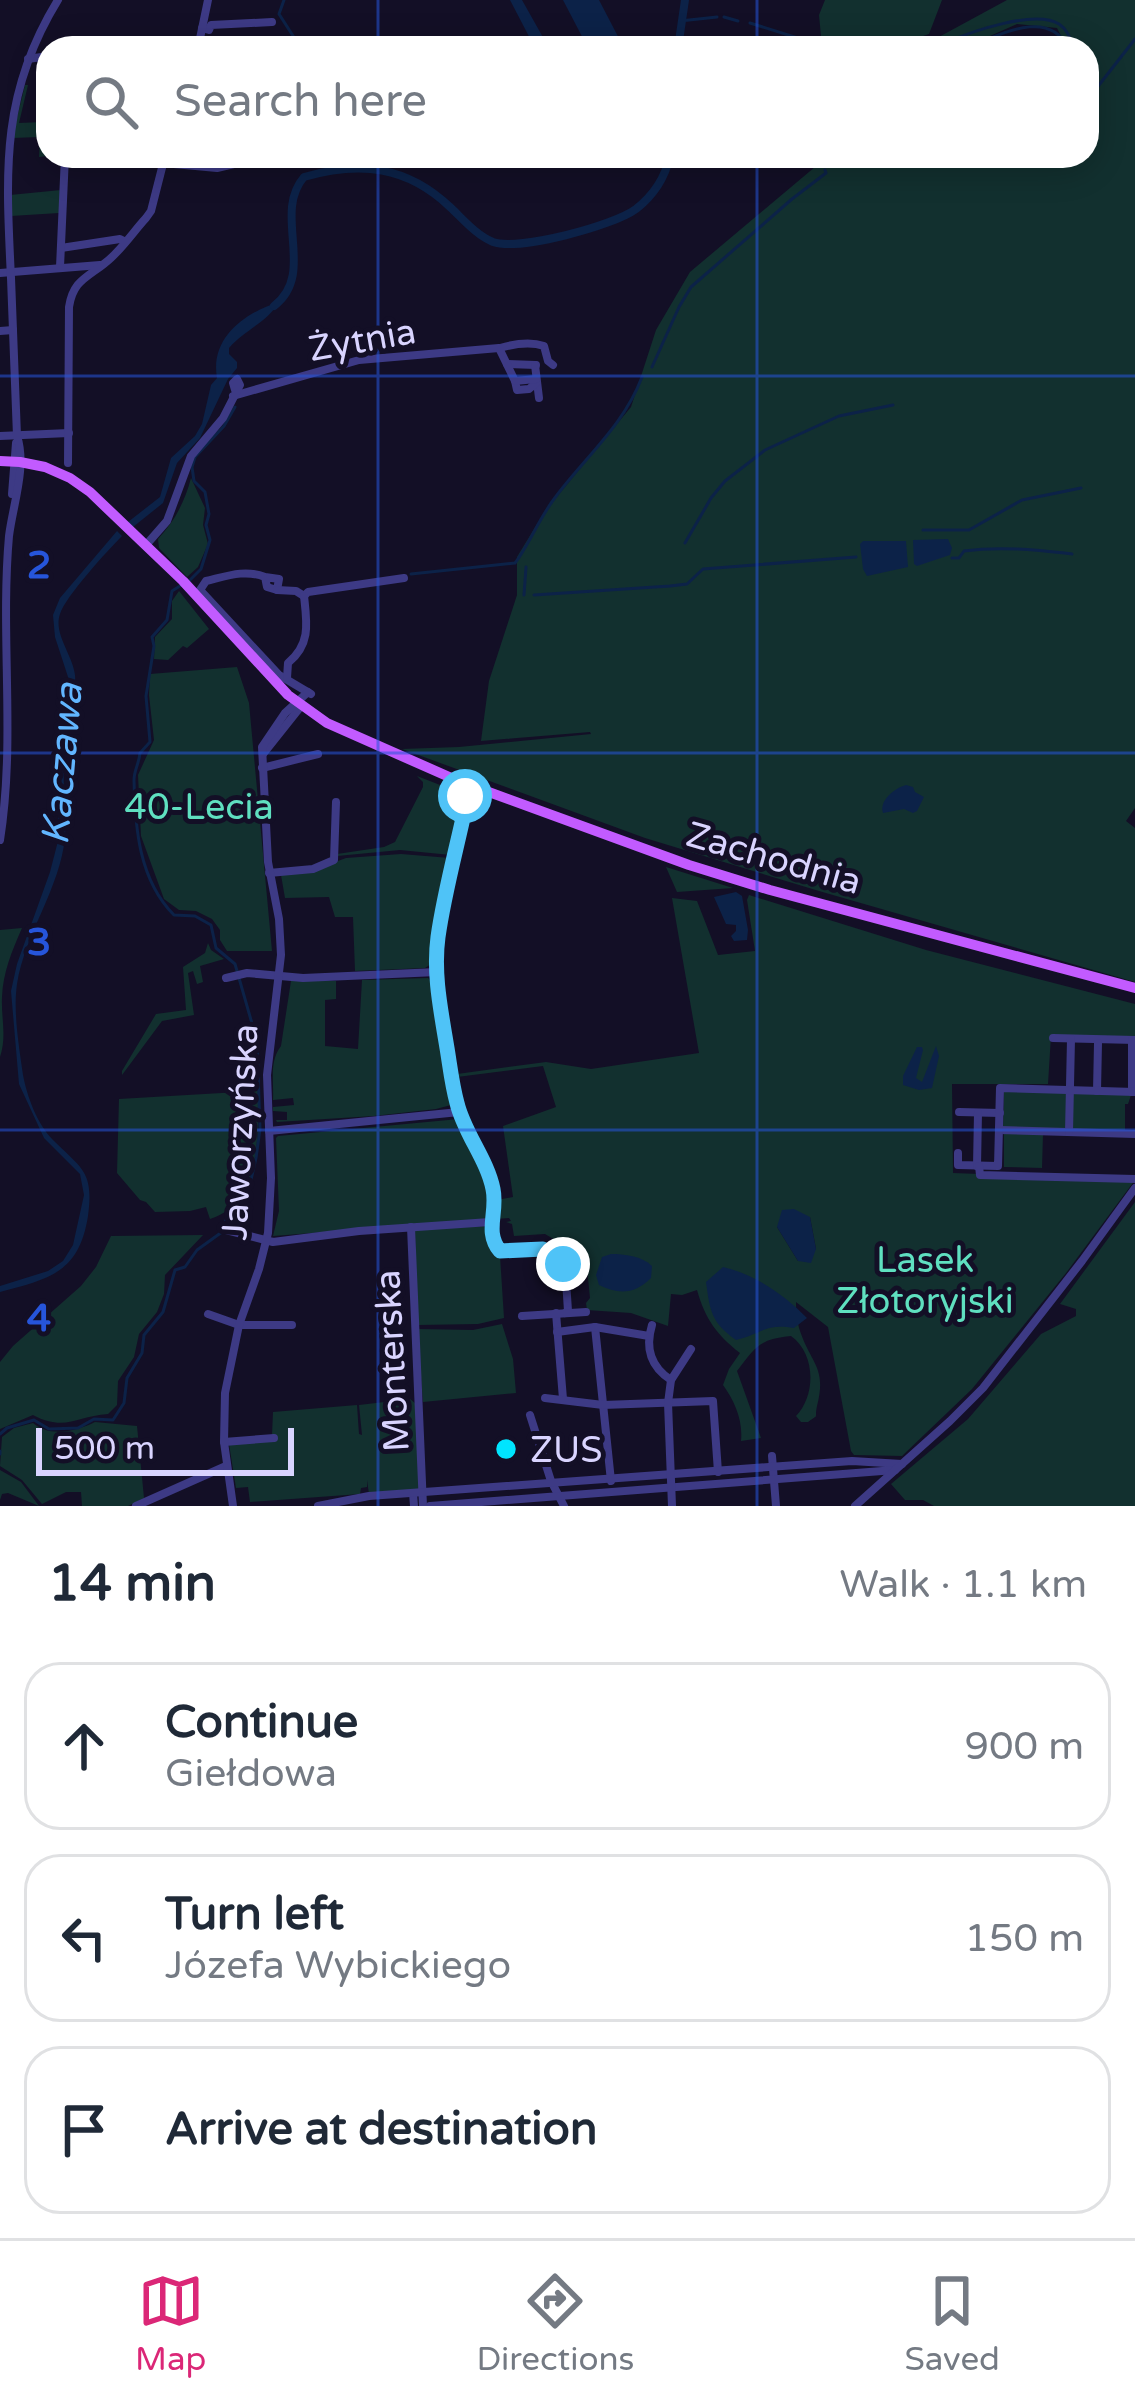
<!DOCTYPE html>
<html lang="en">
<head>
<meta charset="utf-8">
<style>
	:root { --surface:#fff; --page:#f6f6f7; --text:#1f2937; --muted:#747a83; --line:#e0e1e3; --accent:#db2777 }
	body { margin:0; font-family:"Varela Round",sans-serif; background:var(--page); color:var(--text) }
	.scale { position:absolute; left:36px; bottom:30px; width:258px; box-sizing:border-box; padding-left:12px; border:6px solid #d9d4ff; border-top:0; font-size:33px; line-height:42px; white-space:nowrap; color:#d9d4ff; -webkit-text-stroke:9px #130f26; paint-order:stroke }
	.stop { position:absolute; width:36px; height:36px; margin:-27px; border:9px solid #4fc3f7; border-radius:50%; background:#fff }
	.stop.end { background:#4fc3f7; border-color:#fff; box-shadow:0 3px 12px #0008 }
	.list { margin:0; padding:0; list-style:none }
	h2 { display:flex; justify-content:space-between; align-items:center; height:156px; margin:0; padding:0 48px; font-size:51px }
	h2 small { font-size:39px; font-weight:400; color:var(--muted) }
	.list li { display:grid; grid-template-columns:78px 1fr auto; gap:36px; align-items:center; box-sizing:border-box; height:168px; margin:0 24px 24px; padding:0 24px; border:3px solid var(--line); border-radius:36px }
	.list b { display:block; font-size:45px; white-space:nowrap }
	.list p { margin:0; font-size:39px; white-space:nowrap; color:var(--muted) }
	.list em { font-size:39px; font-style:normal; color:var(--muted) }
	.icon { flex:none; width:66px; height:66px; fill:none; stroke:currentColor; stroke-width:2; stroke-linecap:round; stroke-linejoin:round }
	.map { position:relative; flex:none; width:1135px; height:1506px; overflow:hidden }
	.search { position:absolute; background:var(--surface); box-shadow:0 6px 30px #0003; left:36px; right:36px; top:36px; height:132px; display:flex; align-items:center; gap:30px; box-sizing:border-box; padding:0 42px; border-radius:36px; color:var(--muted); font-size:45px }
	.sheet { height:732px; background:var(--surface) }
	nav { display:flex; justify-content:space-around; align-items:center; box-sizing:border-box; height:168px; border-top:3px solid var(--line); background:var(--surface); font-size:33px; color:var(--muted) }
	nav a { display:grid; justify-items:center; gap:6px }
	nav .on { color:var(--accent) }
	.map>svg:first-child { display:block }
	.green { fill:#12302f; fill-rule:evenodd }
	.water { fill:#0c2248 }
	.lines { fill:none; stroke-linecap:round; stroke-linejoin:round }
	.stream { stroke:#0c2248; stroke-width:3 }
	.river { stroke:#0c2248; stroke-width:8 }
	.minor { stroke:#3d3a85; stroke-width:8 }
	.major { stroke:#c25bff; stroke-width:10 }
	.route { stroke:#4fc3f7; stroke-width:15 }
	.grid { fill:none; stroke:#2655da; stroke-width:3; stroke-opacity:0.55 }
	.poi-dot { fill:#00e5ff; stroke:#130f26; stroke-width:4.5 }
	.labels { text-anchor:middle; stroke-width:10; stroke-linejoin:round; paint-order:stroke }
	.street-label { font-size:36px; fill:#d9d4ff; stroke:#130f26 }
	.park-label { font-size:36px; fill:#5fe0c0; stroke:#130f26 }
	.poi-label { font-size:36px; fill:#d9d4ff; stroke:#130f26; text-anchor:start }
	.water-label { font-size:39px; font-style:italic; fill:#62b6ff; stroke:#130f26 }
	.grid-label { font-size:39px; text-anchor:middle; font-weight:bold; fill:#2655da; stroke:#130f26; stroke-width:10; stroke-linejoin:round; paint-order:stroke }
</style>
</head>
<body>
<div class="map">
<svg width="1135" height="1506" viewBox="0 0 1135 1506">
	<rect width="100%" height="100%" fill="#130f26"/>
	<g class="green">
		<path d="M825 0H942L929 34 888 48 814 46 821 36 819 15Z"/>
		<path d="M1007 0H1135V808L1126 821 1135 828V982L819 891 645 838 402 749 459 747 591 734 590 732 481 741 489 681 517 595V557L545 511 631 407 656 330 690 272 828 156H1087V48H1067L1057 28 1017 24 963 48H945L937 38Z"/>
		<path d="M25 85H28L19 123 43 122 41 136 48 137V156L39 157 40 137 12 138Z"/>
		<path d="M61 190 59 213 11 216 10 195Z"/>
		<path d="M191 478 205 508 203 525 208 544 198 567 187 577 159 548 158 539C175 521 185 501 191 478Z"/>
		<path d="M179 591 209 629 187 648 183 646 168 660 154 659 155 637 172 619V601Z"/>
		<path d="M237 667 249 703 272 951H227L220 940V930L212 919 196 911 179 910 164 899 141 836 138 775 154 740 149 695 150 674Z"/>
		<path d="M417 776 458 792 459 810 451 855 400 850 337 856V854L384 847 395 842 423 787V782Z"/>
		<path d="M401 854 450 858 436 918 431 964 425 968 355 971 353 917H335L329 897 285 898 281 875 314 870 346 858Z"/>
		<path d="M666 867 733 888 677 892Z"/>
		<path d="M749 895 926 950 1135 1004V1037L1051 1036 1048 1084H952L953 1173 1135 1180 1066 1273 972 1389 902 1456 854 1455 851 1451 828 1327 796 1302C796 1310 797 1322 800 1331 811 1364 827 1367 817 1406 814 1421 820 1413 808 1422H801L796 1416C816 1395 816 1354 791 1336 760 1339 756 1346 737 1371L761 1438 741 1441C743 1420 735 1402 723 1385L729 1369 740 1353C717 1335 705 1319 697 1290L682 1295 671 1294 668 1326 631 1313 587 1310 586 1303 590 1298 586 1258 545 1234 514 1236 512 1224 506 1222 511 1221 509 1218 273 1236 279 1211 276 1138 278 1136 459 1119 497 1200 513 1197 503 1126 556 1107 543 1066 457 1077 465 1118 454 1066 457 1074 546 1062 591 1069 699 1053 672 898 697 901 718 955 755 951 747 900ZM810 1217 816 1249 798 1261 777 1227Z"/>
		<path d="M22 928C12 951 3 972 2 997 1 1019 7 1036 0 1057V930Z"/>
		<path d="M208 943 211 950 224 959 200 966 203 982 197 984 193 971 188 973 194 1015 162 1021 122 1075V1071L156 1014 186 1010 183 967 205 953Z"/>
		<path d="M428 978 432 982 451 1105 436 1109 374 1116 277 1122 276 1120H287V1112L273 1111V1107L294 1105 293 1098 273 1100C274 1080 269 1062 281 1046L291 981H336V999L325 1000V1046L358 1049 362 980Z"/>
		<path d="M258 1091C258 1135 262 1203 210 1219L206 1207 190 1211 155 1212 146 1202 140 1200 117 1173 119 1099Z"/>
		<path d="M1004 1091 1067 1093V1127L1064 1129 1003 1128Z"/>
		<path d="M1074 1092 1131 1095 1128 1104H1125V1132L1077 1130 1070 1127V1094Z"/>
		<path d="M1004 1133 1043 1134 1042 1168 1004 1167Z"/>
		<path d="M1135 1202V1506H934L923 1500H905L891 1484 968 1419 1041 1334 1076 1316V1309L1060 1304Z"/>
		<path d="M486 1226 494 1256H500L504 1318 478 1324 417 1325 415 1229Z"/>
		<path d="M203 1235 165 1275 164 1294 157 1312 139 1334 134 1357 118 1381 117 1405 108 1414C77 1416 65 1432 33 1415L0 1429V1362L13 1346 81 1286 96 1267 111 1236Z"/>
		<path d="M502 1324 513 1359 516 1393 423 1402 417 1329 473 1330Z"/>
		<path d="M410 1399 416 1404 420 1489 369 1494 367 1480V1487L361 1488 360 1494 250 1502 248 1487 236 1488 229 1444 277 1441 276 1435H272L273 1412 357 1405 359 1434 362 1435 359 1405Z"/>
		<path d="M95 1422 137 1426 144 1498 128 1506H82L81 1492H66L42 1504 22 1480 0 1466 2 1437 14 1428 33 1423C50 1438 77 1431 95 1422Z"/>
		<path d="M0 1470 21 1482 39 1506 8 1493 2 1494 0 1500Z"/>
	</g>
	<g class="water">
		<path d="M510 0H522L549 48H535Z"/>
		<path d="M563 0H599L624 48H588Z"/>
		<path d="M279 302C268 322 244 330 229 348V354L237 362V368L228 379 200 438 177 463 163 503 133 527 128 522 160 497 171 458 195 436 202 424 211 385 217 378C210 338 244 313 279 302Z"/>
		<path d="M117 531 122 536C108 550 65 597 60 614 53 634 73 655 75 675 77 697 65 731 64 756 62 783 67 810 65 837 60 889 25 933 17 984 13 1012 19 1046 23 1075 27 1096 37 1124 53 1140 82 1169 94 1171 88 1216 79 1273 49 1279 0 1292V1286L48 1271 63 1261 73 1245 84 1195 80 1174 44 1138 19 1084 11 991 17 964 50 872 58 841 60 731 69 680 55 637 53 615 60 598Z"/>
		<path d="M948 539 952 548 950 555 917 566 914 564 913 540Z"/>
		<path d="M863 541H906L908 567 867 576 863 569 860 544Z"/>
		<path d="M906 785 913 787 915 792 924 797 917 811 913 813 904 809 883 813C879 800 895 788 906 785Z"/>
		<path d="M736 892 742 896 748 930 747 940 734 941 731 936 736 931V925L726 924 714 897Z"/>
		<path d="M936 1046 939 1056 932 1088 919 1090 903 1085V1076L917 1047H922L923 1050 916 1078 922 1082Z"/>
		<path d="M794 1209 810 1217 816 1249 811 1263 798 1261 777 1227 782 1210Z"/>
		<path d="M611 1254C624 1254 642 1256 652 1266L651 1278C635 1294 619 1295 599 1285L596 1275 602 1257Z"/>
		<path d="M723 1267C754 1274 785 1295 807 1318L794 1328C765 1323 762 1334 736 1340 711 1322 710 1311 706 1282Z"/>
	</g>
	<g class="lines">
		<g class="stream">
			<path d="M284 0 279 14 295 39 297 48"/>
			<path d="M724 17 738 21"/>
			<path d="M680 21 717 17"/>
			<path d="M750 23 817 44 849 48"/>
			<path d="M948 42C970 32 1035 9 1059 24 1068 30 1070 39 1074 48"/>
			<path d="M974 45C1003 33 1050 9 1068 48"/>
			<path d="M965 48 968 47"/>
			<path d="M1087 95 1092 94 1135 39"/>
			<path d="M824 166 825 161 832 156"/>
			<path d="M329 171V164L335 156"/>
			<path d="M652 367 679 307 691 287 792 199 826 173 825 170"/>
			<path d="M923 530H969L1022 500 1081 488"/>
			<path d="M685 543 711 498 725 481 765 450 839 416 893 405"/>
			<path d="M952 558H959L964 551C1001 546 1036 550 1072 554"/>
			<path d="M411 574 515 563C528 546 539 519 554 499 584 458 623 427 642 377"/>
			<path d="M189 581 201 569 210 540 206 525 209 514 205 492 194 481 192 467 195 457 224 426 235 407"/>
			<path d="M524 595 526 567"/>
			<path d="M534 595 670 586 687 584 703 569 856 557"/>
			<path d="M0 1434 7 1428 34 1420 49 1429 78 1428 94 1419 113 1420 124 1403 127 1378 142 1353 144 1335 163 1312 175 1270 185 1267 197 1250 222 1232 227 1217 248 1193 256 1158 260 1129 257 1041 235 964 216 948 211 925 195 916 174 915C139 880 135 828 134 780 134 770 139 764 140 753L150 742 146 696 154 646 152 637 167 620 172 591 180 586"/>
			<path d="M0 1451V1454"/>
		</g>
		<g class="river">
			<path d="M678 48 685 0"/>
			<path d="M274 306C317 273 272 214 304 177 360 161 407 166 450 207 463 219 476 235 493 242 519 251 613 226 636 209 654 195 665 178 670 156"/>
		</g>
		<g class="minor">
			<path d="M202 28 209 30 211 25 272 22"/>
			<path d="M109 48 168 43 190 48"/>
			<path d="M198 48 208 0"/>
			<path d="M28 59 48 56"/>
			<path d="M163 163 217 168 256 159"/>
			<path d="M61 248 120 239 124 241"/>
			<path d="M60 267 65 156"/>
			<path d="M0 273 100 265"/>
			<path d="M0 331 13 330"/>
			<path d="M500 348C514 344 529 341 544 346L548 361 553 365"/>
			<path d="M507 364 536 365"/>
			<path d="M535 365 539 398"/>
			<path d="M515 381 517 390 529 389 536 383"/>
			<path d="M233 396 359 360 499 348 515 381 536 379"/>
			<path d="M0 436 69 433"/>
			<path d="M68 463 69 307C73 281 86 278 105 263 120 252 133 232 146 218L151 211 165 156"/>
			<path d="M12 494 16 443"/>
			<path d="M146 545 167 521 191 456 223 418 240 385 237 379 233 383 235 390"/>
			<path d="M265 577 279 579 277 590 267 587 265 577C245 569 227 576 206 581L200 590 279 675 311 694"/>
			<path d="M277 590 296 591 304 596"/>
			<path d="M304 596 308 592 404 578"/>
			<path d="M287 678 288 663C311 644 307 623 304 596"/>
			<path d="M263 754 302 705"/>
			<path d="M262 768 318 754"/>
			<path d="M460 783 465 793V809C455 856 439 907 437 956 435 995 447 1065 457 1103 464 1133 487 1159 493 1189 498 1212 484 1232 500 1251L543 1249 565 1265 568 1311 565 1313"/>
			<path d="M0 840C16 739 0 637 9 536 13 504 27 467 17 436 15 383 13 330 11 278 6 173 0 94 58 0"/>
			<path d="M269 873 313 869 334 860 336 802"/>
			<path d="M226 978 247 973 303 978 437 972"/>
			<path d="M1053 1038 1135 1040"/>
			<path d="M1097 1091 1098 1043"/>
			<path d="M1132 1092V1040"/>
			<path d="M959 1112 1000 1113"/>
			<path d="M999 1130 1135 1134"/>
			<path d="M269 1131 459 1112"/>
			<path d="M1069 1132 1071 1039"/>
			<path d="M958 1153V1165L998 1166 1000 1088 1135 1092"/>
			<path d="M977 1166 978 1113"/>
			<path d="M979 1166 980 1175 1135 1179"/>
			<path d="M411 1227 423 1506"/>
			<path d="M226 1230 273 1242 359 1231 490 1222"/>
			<path d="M556 1313 563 1399"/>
			<path d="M208 1314 239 1325H292"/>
			<path d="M522 1316 586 1312"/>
			<path d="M652 1325C645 1348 651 1367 671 1380"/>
			<path d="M595 1327 611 1481"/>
			<path d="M557 1332 595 1327 649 1336"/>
			<path d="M545 1398 603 1405 713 1401 718 1472"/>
			<path d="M530 1415 551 1481 564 1506"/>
			<path d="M224 1442 274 1438"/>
			<path d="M772 1456 776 1506"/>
			<path d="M413 1493 414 1506"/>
			<path d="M136 1506 226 1466"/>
			<path d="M233 1506 224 1442 225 1393 239 1325 259 1269 268 1233 271 1178 267 1075 281 955 279 919 268 862 262 747 285 713 308 692"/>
			<path d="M318 1506 369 1496 852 1461 902 1464"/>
			<path d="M430 1506 895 1470"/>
			<path d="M672 1506 668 1403 671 1380 691 1349"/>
			<path d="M855 1506 950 1421 983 1388 1082 1261 1135 1188"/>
		</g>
		<path class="major" d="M0 461 20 462 45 467 70 478 90 492 183 581 288 695 327 723 456 780 689 865 770 890 1135 988"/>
	</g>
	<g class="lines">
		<path class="route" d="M465 796V809C456 851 444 894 438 937 433 974 441 1011 447 1048 450 1066 452 1085 457 1103 464 1133 487 1159 493 1189 498 1212 484 1232 500 1251L543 1249 563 1264"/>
	</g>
	<path class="grid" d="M378 0V48M757 0V48M378 156V1506M757 156V1506M0 376H1135M0 753H1135M0 1130H1135"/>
	<circle class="poi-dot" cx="506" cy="1449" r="12"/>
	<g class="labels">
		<g class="street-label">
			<text transform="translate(362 339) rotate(-10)" y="13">Żytnia</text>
			<text transform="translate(774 857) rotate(16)" y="13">Zachodnia</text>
			<text transform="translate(239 1132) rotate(-87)" y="13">Jaworzyńska</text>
			<text transform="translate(391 1361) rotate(-93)" y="13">Monterska</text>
		</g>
		<g class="park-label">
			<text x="199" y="819">40-Lecia</text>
			<text x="925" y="1272">Lasek<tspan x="925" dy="41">Złotoryjski</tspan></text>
		</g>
		<g class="poi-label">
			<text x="530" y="1462">ZUS</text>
		</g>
		<g class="water-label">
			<text transform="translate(61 764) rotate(-85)" y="14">Kaczawa</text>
		</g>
	</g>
	<g class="grid-label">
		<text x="39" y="578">2</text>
		<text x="39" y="955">3</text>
		<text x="39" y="1331">4</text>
	</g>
</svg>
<div class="scale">500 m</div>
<div class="stop" style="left:465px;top:796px"></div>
<div class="stop end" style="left:563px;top:1264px"></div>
<div class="search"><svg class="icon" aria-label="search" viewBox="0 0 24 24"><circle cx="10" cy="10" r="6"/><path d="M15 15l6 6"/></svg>Search here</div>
</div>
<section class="sheet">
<h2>14 min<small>Walk · 1.1 km</small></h2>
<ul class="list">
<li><svg class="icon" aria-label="ahead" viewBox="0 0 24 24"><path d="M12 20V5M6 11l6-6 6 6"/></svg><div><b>Continue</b><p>Giełdowa</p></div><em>900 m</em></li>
<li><svg class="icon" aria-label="left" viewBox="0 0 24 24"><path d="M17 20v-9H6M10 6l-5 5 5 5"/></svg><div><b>Turn left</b><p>Józefa Wybickiego</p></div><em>150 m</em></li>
<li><svg class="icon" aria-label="arrive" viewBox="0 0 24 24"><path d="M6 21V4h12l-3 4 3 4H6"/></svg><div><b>Arrive at destination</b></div></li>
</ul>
</section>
<nav>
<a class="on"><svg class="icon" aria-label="map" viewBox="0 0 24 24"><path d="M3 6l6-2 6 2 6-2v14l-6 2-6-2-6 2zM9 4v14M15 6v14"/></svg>Map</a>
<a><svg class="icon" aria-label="directions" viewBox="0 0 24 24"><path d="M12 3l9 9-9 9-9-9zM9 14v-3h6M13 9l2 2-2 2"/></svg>Directions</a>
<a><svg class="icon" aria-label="saved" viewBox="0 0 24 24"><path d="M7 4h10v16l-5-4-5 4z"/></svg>Saved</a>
</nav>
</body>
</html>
